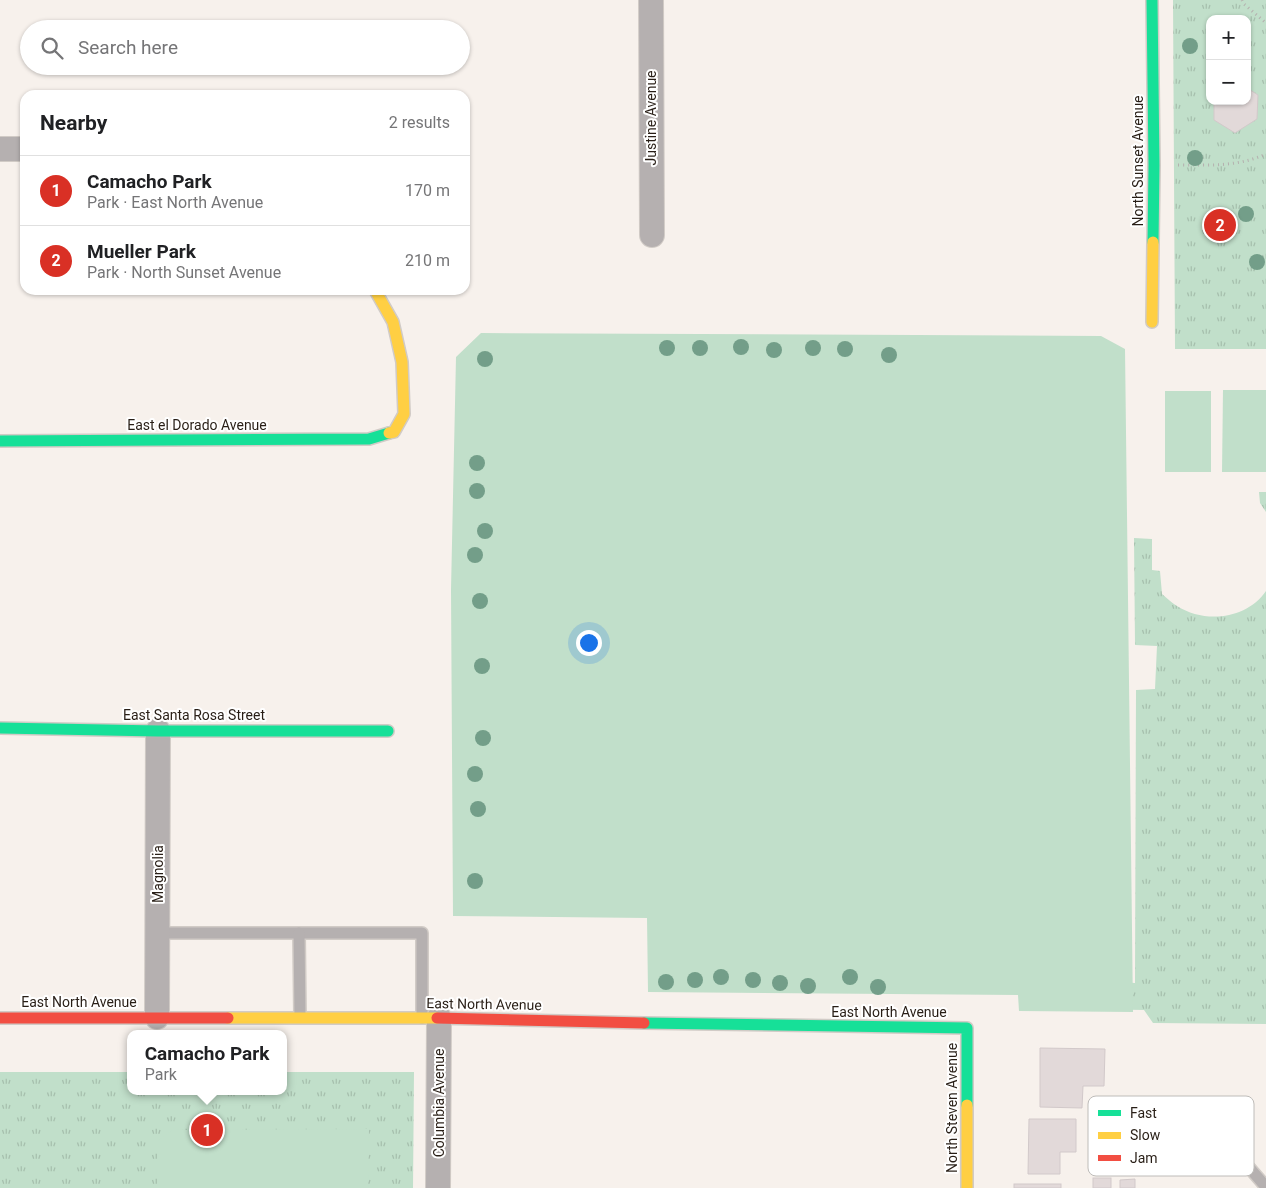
<!DOCTYPE html>
<html lang="en">
<head>
<meta charset="utf-8">
<style>
	:root { --surface:#fff; --page:#f6f6f6; --text:#202124; --muted:#757577; --line:#e0e0e0; --accent:#d93025 }
	body { margin:0; font-family:Roboto,sans-serif; background:var(--page); color:var(--text) }
	.controls { position:absolute; right:15px; top:15px; display:grid; overflow:hidden; border-radius:10px; box-shadow:0 1px 4px #0004 }
	.controls button { width:45px; height:45px; display:grid; place-items:center; padding:0; border:0; border-bottom:1px solid var(--line); background:var(--surface); color:var(--text); font:25px sans-serif }
	.you { position:absolute; left:588px; top:642px; width:18px; height:18px; margin:-12px; border:4px solid #fff; border-radius:50%; background:#1a73e8; box-shadow:0 0 0 8px #1a73e833 }
	.badge { display:grid; place-items:center; width:32px; height:32px; border-radius:50%; background:var(--accent); color:#fff; font-size:16px; font-weight:700 }
	.pin { position:absolute; translate:-50% -50%; border:2px solid #fff; box-shadow:0 1px 5px #0006 }
	.popup { position:absolute; left:127px; top:1030px; width:160px; height:65px; box-sizing:border-box; display:grid; place-content:center; border-radius:10px; background:var(--surface); filter:drop-shadow(0 1px 4px #0005); font-size:16px; white-space:nowrap; color:var(--muted) }
	.popup b { font-size:19px; color:var(--text) }
	.popup::after { content:''; position:absolute; left:50%; top:100%; margin-left:-10px; border:10px solid transparent; border-top-color:var(--surface) }
	.list { margin:0; padding:0; list-style:none }
	h2 { display:flex; justify-content:space-between; align-items:center; height:65px; margin:0; padding:0 20px; font-size:21px }
	h2 small { font-size:16px; font-weight:400; color:var(--muted) }
	.list li { display:grid; grid-template-columns:32px 1fr auto; gap:15px; align-items:center; box-sizing:border-box; height:70px; padding:0 20px; border-top:1px solid var(--line) }
	.list b { display:block; font-size:19px; white-space:nowrap }
	.list p { margin:0; font-size:16px; white-space:nowrap; color:var(--muted) }
	.list em { font-size:16px; font-style:normal; color:var(--muted) }
	.icon { flex:none; width:28px; height:28px; fill:none; stroke:currentColor; stroke-width:2; stroke-linecap:round; stroke-linejoin:round }
	.map { position:relative; flex:none; width:1266px; height:1188px; overflow:hidden }
	.search { position:absolute; background:var(--surface); box-shadow:0 1px 4px #0004; left:20px; top:20px; width:450px; height:55px; display:flex; align-items:center; gap:12px; box-sizing:border-box; padding:0 18px; border-radius:28px; color:var(--muted); font-size:19px }
	.panel { position:absolute; background:var(--surface); box-shadow:0 1px 4px #0004; left:20px; top:90px; width:450px; height:205px; border-radius:15px }
	.map>svg:first-child { display:block }
	.grass { fill:url(#grass-tufts); fill-rule:evenodd }
	.garden { fill:#c1dfca }
	.building { fill:#e2d9d9; stroke:#d2c9ca }
	.lines { fill:none; stroke-linecap:round; stroke-linejoin:round }
	.lane-casing { stroke:#d1cbc6; stroke-width:14 }
	.street-casing { stroke:#d1cbc6; stroke-width:26 }
	.fast-casing { stroke:#d1cbc6; stroke-width:14 }
	.slow-casing { stroke:#d1cbc6; stroke-width:14 }
	.jam-casing { stroke:#d1cbc6; stroke-width:14 }
	.path { stroke:#b4b0ae; stroke-width:3; stroke-dasharray:1 4; stroke-linecap:butt }
	.lane { stroke:#b5b0b0; stroke-width:11 }
	.street { stroke:#b5b0b0; stroke-width:24 }
	.fast { stroke:#16e098; stroke-width:11 }
	.slow { stroke:#ffcf43; stroke-width:11 }
	.jam { stroke:#f24e42; stroke-width:11 }
	.tree { fill:#739e89 }
	.labels { text-anchor:middle; stroke-width:4; stroke-linejoin:round; paint-order:stroke }
	.street-label { font-size:14px; fill:#281e16; stroke:#fff }
	.key { fill:#fff; stroke:#bebcb9; stroke-width:1 }
	.key-label { font-size:14px; fill:#281e16 }
</style>
</head>
<body>
<div class="map">
<svg width="1266" height="1188" viewBox="0 0 1266 1188">
	<defs>
		<pattern id="grass-tufts" width="24" height="20" patternUnits="userSpaceOnUse" patternTransform="scale(1.25)"><rect width="24" height="20" fill="#c1dfca"/><path d="M3 7l-1-3M5 7V3M7 7l1-3M15 17l-1-3M17 17v-4M19 17l1-3" fill="none" stroke="#a6bfad"/></pattern>
	</defs>
	<rect width="100%" height="100%" fill="#f7f1ec"/>
	<g class="grass">
		<path d="M1173 0H1266V349H1175ZM1210 19H1247V101H1210Z"/>
		<path d="M1259 492H1266V512L1260 503Z"/>
		<path d="M1134 538 1152 539V570L1160 571 1162 594C1167 598 1172 603 1177 606 1205 624 1247 619 1266 591V1024L1153 1023 1144 1010 1022 1008 1021 995 650 916 1101 981 1135 983 1136 690 1155 689 1157 646 1135 645Z"/>
		<path d="M0 1072H131V1091H283V1072H414L413 1188H0Z"/>
	</g>
	<g class="garden">
		<path d="M481 333 1101 336 1125 349 1133 1012 1019 1011 1018 995 648 992 647 918 453 916 451 590 456 357Z"/>
		<path d="M1223 390H1266V472H1222Z"/>
		<rect x="1165" y="391" width="46" height="81"/>
		<path d="M369 1129 368 1188H157V1141L173 1130Z"/>
	</g>
	<g class="building">
		<path d="M1247 88 1258 95 1257 119 1235 133 1214 120V101H1247Z"/>
		<path d="M1040 1048 1105 1049 1104 1086H1083L1082 1108 1040 1107Z"/>
		<path d="M1029 1119H1076V1152H1060V1174H1028Z"/>
		<path d="M1113 1122H1137V1157H1112Z"/>
		<rect x="1093" y="1178" width="18" height="10"/>
		<path d="M1135 1179V1188H1120V1180Z"/>
		<rect x="1014" y="1184" width="47" height="4"/>
	</g>
	<g class="lines">
		<defs>
			<g id="lane">
				<path d="M157 933H422V1018"/>
				<path d="M299 933 300 1017"/>
				<path d="M1201 1112 1266 1187"/>
			</g>
			<g id="street">
				<path d="M651 0 652 235"/>
				<path d="M0 149H25"/>
				<path d="M157 1017 158 731"/>
				<path d="M438 1188 439 1018"/>
			</g>
			<g id="fast">
				<path d="M1152 0 1154 165 1153 242"/>
				<path d="M0 441 369 439 389 433"/>
				<path d="M0 728 158 731H388"/>
				<path d="M644 1023 967 1028V1105"/>
			</g>
			<g id="slow">
				<path d="M375 290 393 322 402 362 404 414 394 432 389 433"/>
				<path d="M1152 322 1153 242"/>
				<path d="M228 1018H437"/>
				<path d="M967 1105V1188"/>
			</g>
			<g id="jam">
				<path d="M0 1018H228"/>
				<path d="M437 1018 644 1023"/>
			</g>
		</defs>
		<use href="#lane" class="lane-casing"/>
		<use href="#street" class="street-casing"/>
		<use href="#fast" class="fast-casing"/>
		<use href="#slow" class="slow-casing"/>
		<use href="#jam" class="jam-casing"/>
		<g class="path">
			<path d="M1242 0 1244 4 1266 23"/>
			<path d="M1178 165C1210 165 1237 167 1266 154"/>
		</g>
		<use href="#lane" class="lane"/>
		<use href="#street" class="street"/>
		<use href="#fast" class="fast"/>
		<use href="#slow" class="slow"/>
		<use href="#jam" class="jam"/>
	</g>
	<g class="tree">
		<circle cx="1190" cy="46" r="8"/>
		<circle cx="1195" cy="158" r="8"/>
		<circle cx="1246" cy="214" r="8"/>
		<circle cx="1257" cy="262" r="8"/>
		<circle cx="741" cy="347" r="8"/>
		<circle cx="667" cy="348" r="8"/>
		<circle cx="700" cy="348" r="8"/>
		<circle cx="813" cy="348" r="8"/>
		<circle cx="845" cy="349" r="8"/>
		<circle cx="774" cy="350" r="8"/>
		<circle cx="889" cy="355" r="8"/>
		<circle cx="485" cy="359" r="8"/>
		<circle cx="477" cy="463" r="8"/>
		<circle cx="477" cy="491" r="8"/>
		<circle cx="485" cy="531" r="8"/>
		<circle cx="475" cy="555" r="8"/>
		<circle cx="480" cy="601" r="8"/>
		<circle cx="482" cy="666" r="8"/>
		<circle cx="483" cy="738" r="8"/>
		<circle cx="475" cy="774" r="8"/>
		<circle cx="478" cy="809" r="8"/>
		<circle cx="475" cy="881" r="8"/>
		<circle cx="721" cy="977" r="8"/>
		<circle cx="850" cy="977" r="8"/>
		<circle cx="695" cy="980" r="8"/>
		<circle cx="753" cy="980" r="8"/>
		<circle cx="666" cy="982" r="8"/>
		<circle cx="780" cy="983" r="8"/>
		<circle cx="808" cy="986" r="8"/>
		<circle cx="878" cy="987" r="8"/>
	</g>
	<g class="labels">
		<g class="street-label">
			<text transform="translate(651 118) rotate(-90)" y="5">Justine Avenue</text>
			<text transform="translate(1138 161) rotate(-90)" y="5">North Sunset Avenue</text>
			<text x="197" y="430">East el Dorado Avenue</text>
			<text x="194" y="720">East Santa Rosa Street</text>
			<text transform="translate(158 874) rotate(-90)" y="5">Magnolia</text>
			<text x="79" y="1007">East North Avenue</text>
			<text transform="translate(484 1004) rotate(1)" y="5">East North Avenue</text>
			<text x="889" y="1017">East North Avenue</text>
			<text transform="translate(439 1103) rotate(-90)" y="5">Columbia Avenue</text>
			<text transform="translate(952 1108) rotate(-90)" y="5">North Steven Avenue</text>
		</g>
	</g>
	<rect x="1088" y="1096" width="166" height="80" rx="8" class="key"/>
	<rect x="1098" y="1110" width="23" height="6" fill="#16e098"/>
	<rect x="1098" y="1132" width="23" height="7" fill="#ffcf43"/>
	<rect x="1098" y="1155" width="23" height="6" fill="#f24e42"/>
	<g class="key-label">
		<text x="1130" y="1118">Fast</text>
		<text x="1130" y="1140">Slow</text>
		<text x="1130" y="1163">Jam</text>
	</g>
</svg>
<div class="controls">
<button>+</button>
<button>−</button>
</div>
<div class="you"></div>
<div class="pin badge" style="left:207px;top:1130px">1</div>
<div class="popup"><b>Camacho Park</b>Park</div>
<div class="pin badge" style="left:1220px;top:225px">2</div>
<div class="search"><svg class="icon" aria-label="search" viewBox="0 0 24 24"><circle cx="10" cy="10" r="6"/><path d="M15 15l6 6"/></svg>Search here</div>
<section class="panel">
<h2>Nearby<small>2 results</small></h2>
<ul class="list">
<li><span class="badge">1</span><div><b>Camacho Park</b><p>Park · East North Avenue</p></div><em>170 m</em></li>
<li><span class="badge">2</span><div><b>Mueller Park</b><p>Park · North Sunset Avenue</p></div><em>210 m</em></li>
</ul>
</section>
</div>
</body>
</html>
